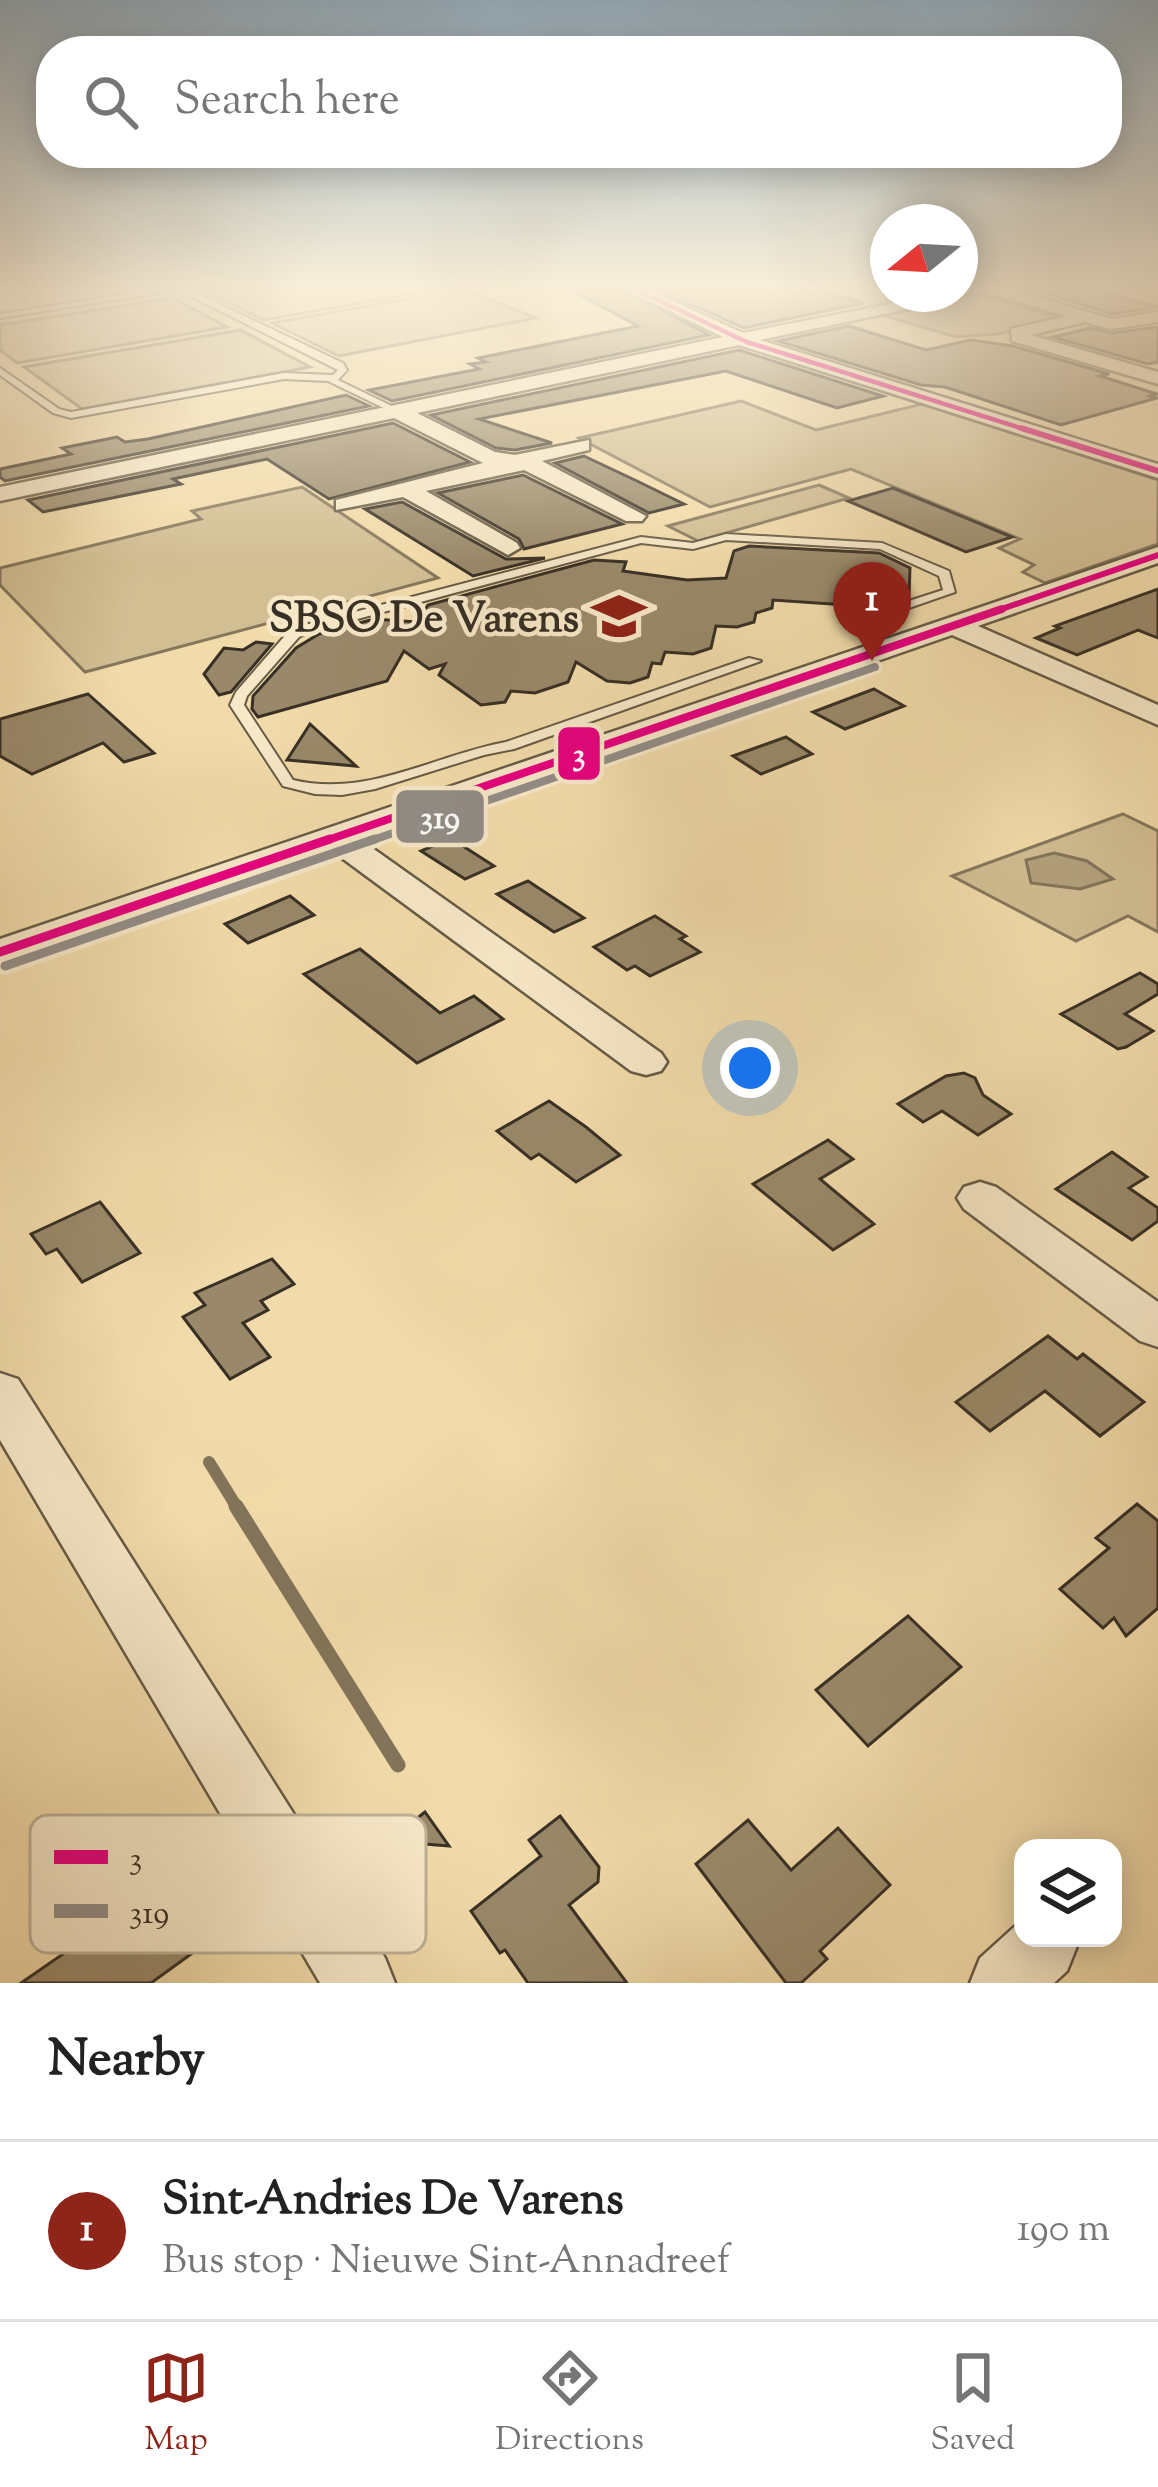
<!DOCTYPE html>
<html lang="en">
<head>
<meta charset="utf-8">
<style>
	:root { --surface:#fff; --page:#f6f6f6; --text:#222; --muted:#767676; --line:#e0e0e0; --accent:#8f2418 }
	body { margin:0; font-family:"Sorts Mill Goudy",serif; background:var(--page); color:var(--text) }
	.controls { position:absolute; right:36px; bottom:36px; display:grid; overflow:hidden; border-radius:24px; box-shadow:0 6px 30px #0003 }
	.controls button { width:108px; height:108px; display:grid; place-items:center; padding:0; border:0; border-bottom:3px solid var(--line); background:var(--surface); color:var(--text); font:60px sans-serif }
	.compass { position:absolute; left:870px; top:204px; width:108px; height:108px; border-radius:50%; background:var(--surface); box-shadow:0 6px 30px #0003; rotate:252deg }
	.you { position:absolute; left:750px; top:1068px; width:42px; height:42px; margin:-30px; border:9px solid #fff; border-radius:50%; background:#1a73e8; box-shadow:0 0 0 18px #1a73e833 }
	.badge { display:grid; place-items:center; width:78px; height:78px; border-radius:50%; background:var(--accent); color:#fff; font-size:39px; font-weight:700 }
	.pin { position:absolute; translate:-50% -99px; filter:drop-shadow(0 3px 6px #0008) }
	.pin::after { content:''; position:absolute; top:63px; width:42px; height:36px; background:inherit; clip-path:polygon(0 0,100% 0,50% 100%) }
	.list { margin:0; padding:0; list-style:none }
	h2 { display:flex; justify-content:space-between; align-items:center; height:156px; margin:0; padding:0 48px; font-size:51px }
	h2 small { font-size:39px; font-weight:400; color:var(--muted) }
	.list li { display:grid; grid-template-columns:78px 1fr auto; gap:36px; align-items:center; box-sizing:border-box; height:180px; padding:0 48px; border-top:3px solid var(--line) }
	.list b { display:block; font-size:45px; white-space:nowrap }
	.list p { margin:0; font-size:39px; white-space:nowrap; color:var(--muted) }
	.list em { font-size:39px; font-style:normal; color:var(--muted) }
	.icon { flex:none; width:66px; height:66px; fill:none; stroke:currentColor; stroke-width:2; stroke-linecap:round; stroke-linejoin:round }
	.map { position:relative; flex:none; width:1158px; height:1983px; overflow:hidden }
	.search { position:absolute; background:var(--surface); box-shadow:0 6px 30px #0003; left:36px; right:36px; top:36px; height:132px; display:flex; align-items:center; gap:30px; box-sizing:border-box; padding:0 42px; border-radius:48px; color:var(--muted); font-size:45px }
	.sheet { height:336px; background:var(--surface) }
	nav { display:flex; justify-content:space-around; align-items:center; box-sizing:border-box; height:168px; border-top:3px solid var(--line); background:var(--surface); font-size:33px; color:var(--muted) }
	nav a { display:grid; justify-items:center; gap:6px }
	nav .on { color:var(--accent) }
	.map>svg:first-child { display:block }
	.green { fill:#d2be93; stroke:#85775c; stroke-width:3 }
	.water { fill:#b3a17d; stroke:#82745a; stroke-width:3 }
	.lines { fill:none; stroke-linecap:round; stroke-linejoin:round }
	.stream-far1 { stroke:#82745a; stroke-width:12 }
	.stream { stroke:#82745a; stroke-width:15 }
	.building { fill:#99896a; stroke:#383025; stroke-width:3 }
	.lane-casing { stroke:#665b46; stroke-width:4 }
	.street-casing { stroke:#665b46; stroke-width:5 }
	.lane { fill:#f7e8c8; fill-rule:evenodd }
	.street { fill:#f7e8c8; fill-rule:evenodd }
	.bus-1-far3-casing { stroke:#f7e8c8; stroke-width:9 }
	.bus-1-far2-casing { stroke:#f7e8c8; stroke-width:12 }
	.bus-1-far1-casing { stroke:#f7e8c8; stroke-width:15 }
	.bus-1-casing { stroke:#f7e8c8; stroke-width:18 }
	.bus-2-far1-casing { stroke:#f7e8c8; stroke-width:15 }
	.bus-2-casing { stroke:#f7e8c8; stroke-width:18 }
	.bus-1-far3 { stroke:#e6007e; stroke-width:4.5 }
	.bus-1-far2 { stroke:#e6007e; stroke-width:6 }
	.bus-1-far1 { stroke:#e6007e; stroke-width:8 }
	.bus-1 { stroke:#e6007e; stroke-width:9 }
	.bus-2-far1 { stroke:#928d87; stroke-width:8 }
	.bus-2 { stroke:#928d87; stroke-width:9 }
	.labels { text-anchor:middle; stroke-width:9; stroke-linejoin:round; paint-order:stroke }
	.far-poi-label { font-size:42px; font-weight:bold; fill:#383025; stroke:#f7e8c8; text-anchor:end }
	.key { fill:#f7e8c8; stroke:#beb197; stroke-width:3 }
	.key-label { font-size:33px; fill:#383025 }
	.line-badge { stroke:#f7e8c8; stroke-width:4.5 }
	.badge-label { font-size:33px; text-anchor:middle; font-weight:bold; fill:#fff }
</style>
</head>
<body>
<div class="map">
<svg width="1158" height="1983" viewBox="0 0 1158 1983">
	<rect width="100%" height="100%" fill="#f2dbaa"/>
	<filter id="stains"><feTurbulence type="fractalNoise" baseFrequency=".00167" numOctaves="4"/><feColorMatrix values="0 0 0 0 .2 0 0 0 0 .09 0 0 0 0 .02 0 0 0 .5 -.17"/></filter>
	<radialGradient id="worn" r=".72"><stop offset=".6" stop-color="#630" stop-opacity="0"/><stop offset="1" stop-color="#630" stop-opacity=".3"/></radialGradient>
	<g class="green">
		<path d="M233 288H447L264 320 206 292Z"/>
		<path d="M463 289 536 318 339 356 272 323Z"/>
		<path d="M978 294 1064 319 998 334 956 337 876 313Z"/>
		<path d="M172 298 227 327 17 363 0 350V325Z"/>
		<path d="M241 330 310 367 82 409 24 367Z"/>
		<path d="M741 401 816 430 922 404 1158 480V544L1045 583 1023 572 1034 565 999 548 1020 539 851 469 710 507 579 438Z"/>
		<path d="M819 485 849 498 698 541 668 526Z"/>
		<path d="M302 487 438 578 85 672 0 585V568L201 519 192 511Z"/>
		<path d="M1123 814 1158 831V932L1128 916 1076 941 952 876Z"/>
	</g>
	<path class="water" d="M1054 853 1087 861 1113 879 1080 889 1031 883 1026 860Z"/>
	<g class="lines">
		<path class="stream-far1" d="M209 1462 238 1509"/>
		<path class="stream" d="M236 1506 398 1765"/>
	</g>
	<g class="building">
		<path d="M567 288H620L709 335 392 401 369 390 479 369 470 364 486 362 478 358 638 326Z"/>
		<path d="M654 288H813L864 303 744 328Z"/>
		<path d="M1030 288H1090L1158 307 1112 314Z"/>
		<path d="M849 326 926 350 971 340 1013 346 1109 374 1100 376 1157 394 1150 396 1157 398 1061 425 945 387 921 385 778 341Z"/>
		<path d="M1158 327V362L1148 364 1053 337 1090 328 1112 333Z"/>
		<path d="M739 350 883 396 837 408 726 371 479 419 552 443 515 450 496 448 431 415Z"/>
		<path d="M346 395 369 406 5 481 0 477V469L71 454 62 448 117 437 125 442 148 439Z"/>
		<path d="M393 423 470 462 329 499 267 459 173 479 181 484 43 512 28 500Z"/>
		<path d="M584 456 637 481 684 504 649 513 555 463Z"/>
		<path d="M523 475 622 524 524 549 519 539 438 493Z"/>
		<path d="M893 488 1012 537 966 552 848 501Z"/>
		<path d="M402 502 506 559 545 558 473 576 365 509Z"/>
		<path d="M749 546 879 553 910 568 909 596 876 607 773 600 772 608 756 613 754 622 737 627 716 626 711 648 693 654 665 652 661 664 652 663 648 677 630 683 607 681 576 662 568 682 535 693 511 691 505 702 481 705 439 675 445 664 429 669 404 651 387 681 258 717 252 709 253 696 296 648 319 634 374 619 417 622 428 605 594 560 626 562 623 571 687 580 726 578 734 551Z"/>
		<path d="M1158 589V638L1138 630 1077 655 1036 638 1060 628 1055 626Z"/>
		<path d="M256 642 272 644 231 692 219 695 204 674 224 648 243 650Z"/>
		<path d="M874 689 904 706 845 729 813 712Z"/>
		<path d="M88 694 154 753 124 762 103 743 32 774 0 756V719Z"/>
		<path d="M310 724 356 766 287 760Z"/>
		<path d="M786 737 812 754 761 774 733 756Z"/>
		<path d="M451 838 452 839 494 866 465 879 421 851Z"/>
		<path d="M528 881 584 918 554 932 497 894Z"/>
		<path d="M290 896 314 915 248 943 225 924Z"/>
		<path d="M655 916 686 936 680 939 700 952 650 976 635 966 627 970 594 947Z"/>
		<path d="M360 949 440 1013 474 996 503 1019 417 1063 304 974Z"/>
		<path d="M1140 973 1158 984V994L1125 1014 1153 1031 1126 1047 1118 1049 1061 1014Z"/>
		<path d="M964 1073 975 1078 983 1095 1011 1114 978 1135 942 1111 923 1122 898 1104 946 1076Z"/>
		<path d="M549 1101 586 1127 620 1155 576 1182 539 1154 531 1159 497 1131Z"/>
		<path d="M828 1140 853 1159 820 1179 874 1224 833 1250 753 1184Z"/>
		<path d="M1112 1152 1147 1177 1129 1188 1158 1208V1221L1132 1240 1056 1189Z"/>
		<path d="M100 1202 140 1253 82 1282 57 1249 46 1254 31 1234Z"/>
		<path d="M272 1259 294 1284 261 1301 268 1310 243 1323 270 1357 230 1379 183 1317 205 1305 195 1293Z"/>
		<path d="M1048 1336 1077 1359 1083 1354 1144 1402 1100 1436 1045 1391 990 1431 956 1402Z"/>
		<path d="M1137 1504 1158 1521V1608L1126 1636 1114 1618 1103 1628 1060 1589 1109 1548 1096 1538Z"/>
		<path d="M908 1616 961 1667 868 1746 816 1690Z"/>
		<path d="M425 1812 449 1846 388 1841Z"/>
		<path d="M560 1816 599 1867 598 1882 569 1905 627 1983H528L505 1950 500 1953 471 1911 541 1856 529 1840Z"/>
		<path d="M748 1820 791 1870 838 1828 890 1885 820 1951 827 1959 801 1983H786L696 1864Z"/>
		<path d="M163 1885 198 1949 151 1983H21Z"/>
	</g>
	<g class="lines">
		<defs>
			<g id="lane">
				<path d="M164 288H186L343 363 347 370 338 380 402 411 394 413 328 381 284 379 71 418 53 413 0 375V368L59 409 71 412 284 373 333 375 338 370 178 290 0 318V314Z"/>
				<path d="M726 534 882 543 949 571 955 592 854 627 848 623 850 620 943 590 939 576 880 549 726 540 693 549 641 543 309 632 299 637 247 696 244 705 293 780C367 798 435 755 506 742L749 658 761 661 514 749 484 755 375 789 342 795 315 794 283 786 230 705 236 692 289 631 301 626 641 537 693 543Z"/>
			</g>
			<g id="street">
				<path d="M624 288H644L743 333 962 290 964 294 956 299 760 340 1158 464V478L739 345 417 413 495 452 515 455 589 440V450L542 461 646 516 642 521H626L524 470 426 491 517 543 520 548 508 555 403 497 336 510V500L483 463 394 418 0 501V487L723 337Z"/>
				<path d="M971 288H1005L1112 319 1158 312V322L1111 329 1085 322 1031 335 1158 372V384L1012 341 1011 329 1066 316 994 295 972 294Z"/>
				<path d="M1158 547V563L978 626 1158 705V725L952 635 361 840 661 1053 667 1062 661 1071 646 1075 631 1071 331 850 0 963V939Z"/>
				<path d="M980 1182 996 1187 1158 1302V1347L1140 1341 964 1209 957 1198 964 1187Z"/>
				<path d="M0 1373 18 1379 385 1958 395 1983H320L0 1440Z"/>
				<path d="M1023 1919V1938H1073L1077 1946 1067 1971 1054 1983H970L980 1958Z"/>
			</g>
		</defs>
		<use href="#lane" class="lane-casing"/>
		<use href="#street" class="street-casing"/>
		<use href="#lane" class="lane"/>
		<use href="#street" class="street"/>
		<defs>
			<path id="bus-1-far3" d="M632 288 747 342 1030 431"/>
			<g id="bus-1-far2">
				<path d="M1021 428 1158 471"/>
				<path d="M993 612 1158 555"/>
			</g>
			<path id="bus-1-far1" d="M322 842 1002 609"/>
			<path id="bus-1" d="M0 952 330 839"/>
			<path id="bus-2-far1" d="M367 842 875 667"/>
			<path id="bus-2" d="M5 966 375 839"/>
		</defs>
		<use href="#bus-1-far3" class="bus-1-far3-casing"/>
		<use href="#bus-1-far2" class="bus-1-far2-casing"/>
		<use href="#bus-1-far1" class="bus-1-far1-casing"/>
		<use href="#bus-1" class="bus-1-casing"/>
		<use href="#bus-2-far1" class="bus-2-far1-casing"/>
		<use href="#bus-2" class="bus-2-casing"/>
		<use href="#bus-1-far3" class="bus-1-far3"/>
		<use href="#bus-1-far2" class="bus-1-far2"/>
		<use href="#bus-1-far1" class="bus-1-far1"/>
		<use href="#bus-1" class="bus-1"/>
		<use href="#bus-2-far1" class="bus-2-far1"/>
		<use href="#bus-2" class="bus-2"/>
	</g>
	<linearGradient id="sky" x2="0" y2="1"><stop stop-color="#93acbd"/><stop offset="0.51" stop-color="#f9efd9"/><stop offset="1" stop-color="#f9efd9" stop-opacity="0"/></linearGradient>
	<rect width="1158" height="565" fill="url(#sky)"/>
	<defs>
		<symbol id="school-bare" viewBox="-9 -9 18 18"><path d="M0-5L7-2L0 1L-7-2ZM-4 1L0 2.5L4 1V4Q0 6-4 4Z" fill="#8f2418" stroke="#f7e8c8" stroke-width="2.5" paint-order="stroke"/></symbol>
	</defs>
	<g fill-rule="evenodd">
		<use href="#school-bare" x="581" y="578" width="76" height="76"/>
	</g>
	<g class="labels">
		<g class="far-poi-label">
			<text x="579" y="631">SBSO De Varens</text>
		</g>
	</g>
	<rect x="30" y="1815" width="396" height="138" rx="18" class="key"/>
	<rect x="54" y="1850" width="54" height="14" fill="#e6007e"/>
	<rect x="54" y="1904" width="54" height="14" fill="#928d87"/>
	<g class="key-label">
		<text x="129" y="1869">3</text>
		<text x="129" y="1923">319</text>
	</g>
	<g class="line-badge">
		<rect x="556" y="725" width="46" height="57" rx="12" fill="#e6007e"/>
		<rect x="394" y="788" width="92" height="57" rx="12" fill="#928d87"/>
	</g>
	<g class="badge-label">
		<text x="579" y="765">3</text>
		<text x="440" y="828">319</text>
	</g>
	<rect width="100%" height="100%" filter="url(#stains)"/>
	<rect width="100%" height="100%" fill="url(#worn)"/>
</svg>
<div class="controls">
<button><svg class="icon" aria-label="layers" viewBox="0 0 24 24"><path d="M12 4l9 5-9 5-9-5zM3 14l9 5 9-5"/></svg></button>
</div>
<svg class="compass" viewBox="-18 -18 36 36"><path d="M0-13l5 13h-10z" fill="#e53935"/><path d="M0 13l5-13h-10z" fill="#767676"/></svg>
<div class="you"></div>
<div class="pin badge" style="left:872px;top:661px">1</div>
<div class="search"><svg class="icon" aria-label="search" viewBox="0 0 24 24"><circle cx="10" cy="10" r="6"/><path d="M15 15l6 6"/></svg>Search here</div>
</div>
<section class="sheet">
<h2>Nearby<small></small></h2>
<ul class="list">
<li><span class="badge">1</span><div><b>Sint-Andries De Varens</b><p>Bus stop · Nieuwe Sint-Annadreef</p></div><em>190 m</em></li>
</ul>
</section>
<nav>
<a class="on"><svg class="icon" aria-label="map" viewBox="0 0 24 24"><path d="M3 6l6-2 6 2 6-2v14l-6 2-6-2-6 2zM9 4v14M15 6v14"/></svg>Map</a>
<a><svg class="icon" aria-label="directions" viewBox="0 0 24 24"><path d="M12 3l9 9-9 9-9-9zM9 14v-3h6M13 9l2 2-2 2"/></svg>Directions</a>
<a><svg class="icon" aria-label="saved" viewBox="0 0 24 24"><path d="M7 4h10v16l-5-4-5 4z"/></svg>Saved</a>
</nav>
</body>
</html>
